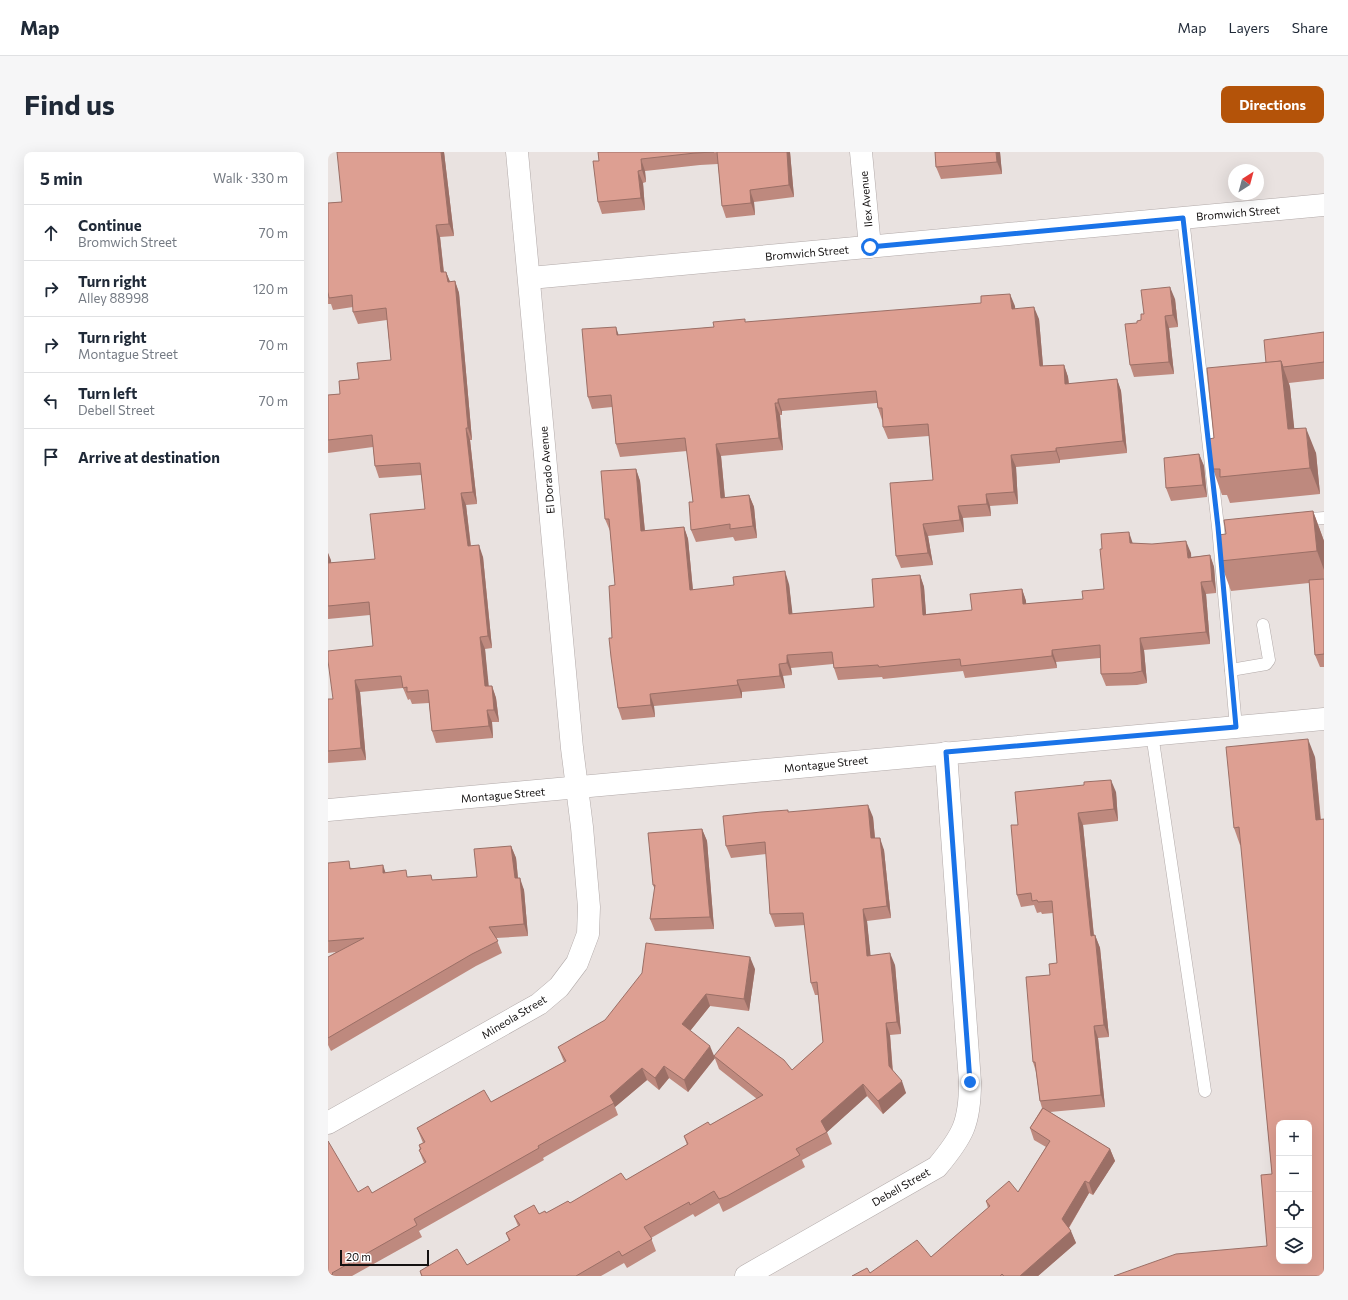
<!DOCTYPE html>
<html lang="en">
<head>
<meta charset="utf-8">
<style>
	:root { --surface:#fff; --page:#f6f6f7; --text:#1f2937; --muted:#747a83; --line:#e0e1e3; --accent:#b45309 }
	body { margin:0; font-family:Commissioner,sans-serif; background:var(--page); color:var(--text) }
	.controls { position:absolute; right:12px; bottom:12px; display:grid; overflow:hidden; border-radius:8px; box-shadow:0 4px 16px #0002 }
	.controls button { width:36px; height:36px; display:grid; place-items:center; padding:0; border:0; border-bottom:1px solid var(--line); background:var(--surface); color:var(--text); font:20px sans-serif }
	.compass { position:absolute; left:900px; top:12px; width:36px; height:36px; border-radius:50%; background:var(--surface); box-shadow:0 4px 16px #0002; rotate:36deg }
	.scale { position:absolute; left:12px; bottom:10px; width:89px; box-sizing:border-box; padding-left:4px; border:2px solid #141111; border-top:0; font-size:11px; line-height:14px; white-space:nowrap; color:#141111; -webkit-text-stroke:3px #fff; paint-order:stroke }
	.stop { position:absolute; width:12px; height:12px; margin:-9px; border:3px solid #1a73e8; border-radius:50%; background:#fff }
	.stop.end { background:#1a73e8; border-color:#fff; box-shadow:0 1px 4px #0008 }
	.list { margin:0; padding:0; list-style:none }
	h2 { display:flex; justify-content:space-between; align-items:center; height:52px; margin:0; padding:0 16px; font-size:17px }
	h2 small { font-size:13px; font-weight:400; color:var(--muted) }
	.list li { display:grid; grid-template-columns:26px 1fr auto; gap:12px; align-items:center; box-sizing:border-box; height:56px; padding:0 16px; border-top:1px solid var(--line) }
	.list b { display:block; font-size:15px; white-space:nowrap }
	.list p { margin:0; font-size:13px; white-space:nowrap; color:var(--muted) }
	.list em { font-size:13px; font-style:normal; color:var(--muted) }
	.icon { flex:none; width:22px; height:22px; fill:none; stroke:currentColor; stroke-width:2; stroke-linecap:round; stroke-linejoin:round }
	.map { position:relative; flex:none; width:996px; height:1124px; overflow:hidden; border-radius:8px }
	header { display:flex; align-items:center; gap:24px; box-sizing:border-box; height:56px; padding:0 20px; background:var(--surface); border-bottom:1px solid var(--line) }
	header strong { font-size:19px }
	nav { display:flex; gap:22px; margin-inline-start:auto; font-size:14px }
	.intro { display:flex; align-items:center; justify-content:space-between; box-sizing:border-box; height:96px; padding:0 24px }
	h1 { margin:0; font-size:28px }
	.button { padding:10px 18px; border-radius:8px; background:var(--accent); color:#fff; font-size:14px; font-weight:700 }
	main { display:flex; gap:24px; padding:0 24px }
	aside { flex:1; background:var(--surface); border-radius:8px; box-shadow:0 4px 16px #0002 }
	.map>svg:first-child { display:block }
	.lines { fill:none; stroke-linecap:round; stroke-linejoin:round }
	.service-casing { stroke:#b2aaa9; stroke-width:13 }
	.minor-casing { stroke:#b2aaa9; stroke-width:23 }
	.service { stroke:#fff; stroke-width:12 }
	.minor { stroke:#fff; stroke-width:22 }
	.wall { fill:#be897e }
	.shaded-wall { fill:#9b6f66 }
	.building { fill:#dd9f92; stroke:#9b6f66; fill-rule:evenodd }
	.route { stroke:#1a73e8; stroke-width:5 }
	.labels { text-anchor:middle; stroke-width:4; stroke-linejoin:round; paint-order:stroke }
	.street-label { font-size:11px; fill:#141111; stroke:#fff }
</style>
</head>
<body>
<header>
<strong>Map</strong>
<nav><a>Map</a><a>Layers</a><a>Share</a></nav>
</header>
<div class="intro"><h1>Find us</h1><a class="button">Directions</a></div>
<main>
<aside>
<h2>5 min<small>Walk · 330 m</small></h2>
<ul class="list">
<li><svg class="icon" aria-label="ahead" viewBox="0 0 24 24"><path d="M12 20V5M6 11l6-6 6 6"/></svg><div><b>Continue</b><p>Bromwich Street</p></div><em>70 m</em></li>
<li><svg class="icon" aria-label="right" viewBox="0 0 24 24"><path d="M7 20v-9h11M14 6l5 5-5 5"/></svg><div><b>Turn right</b><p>Alley 88998</p></div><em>120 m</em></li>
<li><svg class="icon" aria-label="right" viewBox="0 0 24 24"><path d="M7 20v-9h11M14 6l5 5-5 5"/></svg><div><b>Turn right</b><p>Montague Street</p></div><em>70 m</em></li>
<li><svg class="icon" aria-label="left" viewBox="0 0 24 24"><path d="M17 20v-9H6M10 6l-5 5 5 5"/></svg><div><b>Turn left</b><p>Debell Street</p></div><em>70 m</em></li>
<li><svg class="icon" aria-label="arrive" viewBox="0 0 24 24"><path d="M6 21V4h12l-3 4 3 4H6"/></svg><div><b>Arrive at destination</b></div></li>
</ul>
</aside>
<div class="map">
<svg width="996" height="1124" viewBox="0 0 996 1124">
	<rect width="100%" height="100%" fill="#e9e2e0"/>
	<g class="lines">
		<defs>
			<g id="service">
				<path d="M855 66 890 375 908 575"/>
				<path d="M971 368 996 366"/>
				<path d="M903 518 938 512 941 508 935 473"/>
				<path d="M824 582 877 939"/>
			</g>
			<g id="minor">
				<path d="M533 0 542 95"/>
				<path d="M202 126 996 53"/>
				<path d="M0 658 996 567"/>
				<path d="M0 971 211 852 231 835 249 811 260 782 261 755 254 675 244 596 189 0"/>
				<path d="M418 1124 609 1015C635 984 642 971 642 930L618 601"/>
			</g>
		</defs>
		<use href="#service" class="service-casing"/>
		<use href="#minor" class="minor-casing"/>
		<use href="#service" class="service"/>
		<use href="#minor" class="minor"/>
	</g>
	<g class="wall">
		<path d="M116 0 126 84 112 85 116 120H118L122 130 127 129 131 141 144 288H142L149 352 138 353 143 394 155 405 164 496 157 497 160 534H164L168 546 171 570H164L165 586 108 591 104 579 101 551 84 552 82 547 80 548 75 536 32 540 38 608 0 611V547H5L45 494 42 463 0 467V401L3 411 47 407 97 357 93 323 51 326 47 314 45 295 0 301V243L12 242 31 227 63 208 59 168 30 172 25 160V155L5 158 3 152H0V51L14 50Z"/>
		<path d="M270 0H462L466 45 426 50 427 63 398 66 394 54 390 12 372 13 317 19 318 30 315 31 317 58 274 62 270 50 271 9Z"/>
		<path d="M607 0H672L674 22 613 27 608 15Z"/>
		<path d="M847 147 850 175 841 176 846 222 806 225 802 213 809 171 813 168 816 162Z"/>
		<path d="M687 154V157L711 167 715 214 736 213 740 225 741 232 789 227 793 239 799 301 732 308V311L688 315 690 352 662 354 663 364 635 366 636 380 600 384 605 413 573 416 568 404 605 328 601 284 560 287 555 275V268H554L550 256 549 251 454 259V263H452L455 298 393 304 397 346 421 343 426 355 429 386 407 389 405 385 368 390 363 378 365 350 359 299 292 305 288 292 284 255 264 257 260 245 291 183 386 175 418 170Z"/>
		<path d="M996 180V227L961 231 962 235 966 277 988 301 992 342 902 351 899 343H894L885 317 886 286 938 211Z"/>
		<path d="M871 302 876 314 879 345 843 349 838 336Z"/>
		<path d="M308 317 312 329 317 379 356 375 360 387 365 438 461 432 464 462 546 455 592 423 596 435 598 462 644 458 694 437 698 449V452L755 447 776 437 805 391 863 401V405L882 403 886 415 888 441 878 442 882 492 816 498 819 531 809 533 778 534 773 522 772 506 728 510 729 516 637 526 635 519 555 527 554 525 510 528 506 516 505 512 463 516 464 523 455 524 457 536 414 540V546L326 554 327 565 294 568 290 556 284 486 287 433 282 379 277 367Z"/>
		<path d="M985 359 996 389V515H992L987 503 981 431 903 439 892 409 898 382Z"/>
		<path d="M987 605 993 668 939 1094 944 1022 913 693H912L906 676Z"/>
		<path d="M788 640 790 669 755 673 766 784 767 783 772 796 781 885 770 886 777 955 722 960 782 997 787 1009 765 1043 761 1041 741 1076 748 1091 710 1124H524L542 1121 603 1105 660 1056 658 1049 690 1040 718 995 706 988 702 976 714 956 712 949 708 920 705 910 722 823 729 811 725 761 714 762 713 760 709 761 706 753 693 755 689 743 690 673Z"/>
		<path d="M461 660 545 665 547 686 556 698 563 766 539 769 542 803 567 813 573 882 562 883 565 919 578 941 555 962 539 944 499 980 504 992 474 1008 477 1015 403 1056 395 1060 391 1051 367 1065 365 1062 323 1086 328 1099 299 1116 296 1111 273 1124H93L92 1119 139 1113 181 1089 178 1081 190 1074 186 1064 218 1061 298 1028 359 993 356 984 382 973 429 947 391 917 386 904 464 918 495 890 490 843H487L483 831 477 773 447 775 442 762 438 702 403 706 398 694Z"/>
		<path d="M374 677 379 689 386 777 327 779 322 767 327 738 325 733Z"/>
		<path d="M183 694 188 706 190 726 196 738 200 784 168 786 174 801 148 814 3 899 0 893V805L8 800 0 801V711L24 716 57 721 80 725 105 728 149 725Z"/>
		<path d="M427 817 421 859 382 854 362 879 387 906 360 940 341 926 331 938 319 928 287 955 290 963 215 1006 216 1008 91 1079 94 1085 24 1124H0L30 1040 44 1041 96 1011 91 998H92L91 993 95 991 89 976 163 950 236 910 230 895Z"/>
	</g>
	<g class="shaded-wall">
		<path d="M113 0H116L126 84 121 72Z"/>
		<path d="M459 0H462L466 45 461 33Z"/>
		<path d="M668 0H672L674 22 669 10Z"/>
		<path d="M313 7 317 19 318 30 314 18Z"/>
		<path d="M310 19 315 31 317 58 313 46Z"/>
		<path d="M422 38 426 50 427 63 423 51Z"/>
		<path d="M108 73 112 85 117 133 113 120Z"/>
		<path d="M118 120 123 132 120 130Z"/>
		<path d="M127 129 131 141 144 288 140 276Z"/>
		<path d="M842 135 847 147 850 175 845 163Z"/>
		<path d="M682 142 687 154 688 170 684 157Z"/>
		<path d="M706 155 711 167 716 226 712 214Z"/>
		<path d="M837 164 841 176 846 222 841 210Z"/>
		<path d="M288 175 292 187 289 183Z"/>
		<path d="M953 209 962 235 969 303 960 277Z"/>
		<path d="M736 213 740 225 742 244 737 232Z"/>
		<path d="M789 227 793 239 799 301 795 289Z"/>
		<path d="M450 247 454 259V263L450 251Z"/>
		<path d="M447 251 452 263 455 298 451 286Z"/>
		<path d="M138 276 142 288 149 352 145 340Z"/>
		<path d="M978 276 988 301 992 342 982 316Z"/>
		<path d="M388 292 393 304 398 358 393 346Z"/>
		<path d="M728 296 732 308V311L728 299Z"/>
		<path d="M871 302 876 314 879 345 875 333Z"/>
		<path d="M683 303 688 315 690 352 686 340Z"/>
		<path d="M308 317 312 329 318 391 313 379Z"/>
		<path d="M133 341 138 353 144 406 140 394Z"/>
		<path d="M658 342 662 354 663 364 659 352Z"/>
		<path d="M421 343 426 355 429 386 425 374Z"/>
		<path d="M630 354 635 366 636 380 632 368Z"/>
		<path d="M985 359 996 389V418L989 399Z"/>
		<path d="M595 372 600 384 605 413 600 401Z"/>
		<path d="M356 375 360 387 366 450 362 438Z"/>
		<path d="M801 380 805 392 802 391Z"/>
		<path d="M858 389 863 401 864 418 860 406Z"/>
		<path d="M151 393 155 405 164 496 160 484Z"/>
		<path d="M0 401 3 408 4 423 0 411Z"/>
		<path d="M882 403 886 415 888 441 884 429Z"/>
		<path d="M457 419 461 432 466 474 461 462Z"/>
		<path d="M592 423 596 435 599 475 595 463Z"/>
		<path d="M873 430 878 442 882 492 878 480Z"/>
		<path d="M694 437 698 449 699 464 695 452Z"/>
		<path d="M152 485 157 497 162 546 157 534Z"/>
		<path d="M812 486 816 498 819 531 814 519Z"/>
		<path d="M724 498 728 510 729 516 724 504Z"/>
		<path d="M459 503 463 516 464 523 459 511Z"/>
		<path d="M451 512 455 524 457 536 452 524Z"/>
		<path d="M27 528 32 540 38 608 33 596Z"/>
		<path d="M409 528 414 540V546L410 533Z"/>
		<path d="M164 534 168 546 171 570 166 558Z"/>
		<path d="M322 542 326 554 327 565 323 553Z"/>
		<path d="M159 558 164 570 165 586 161 574Z"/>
		<path d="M980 587 987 605 994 686 988 668Z"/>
		<path d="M783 628 788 640 790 669 786 657Z"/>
		<path d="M540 653 545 665 548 698 543 686Z"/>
		<path d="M750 661 755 673 767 796 763 784Z"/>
		<path d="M374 677 379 689 386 777 382 765Z"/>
		<path d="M552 686 556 698 563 766 559 754Z"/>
		<path d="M183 694 188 706 191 738 187 726Z"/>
		<path d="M55 713 59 725 55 721Z"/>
		<path d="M192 726 196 738 200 784 196 772Z"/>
		<path d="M535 757 539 769 544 816 539 804Z"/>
		<path d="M767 783 772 796 781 885 776 873Z"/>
		<path d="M562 801 567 813 573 882 569 870Z"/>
		<path d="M422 805 427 817 421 859 416 847Z"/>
		<path d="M378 842 382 854 358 884 354 872Z"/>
		<path d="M558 871 562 883 565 926 561 914Z"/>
		<path d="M766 874 770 886 777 955 773 943Z"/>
		<path d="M382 894 387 906 360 940 356 928Z"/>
		<path d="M336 914 341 926 331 938 327 926Z"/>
		<path d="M314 916 319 928 287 955 282 944Z"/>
		<path d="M574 929 578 941 555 962 550 949Z"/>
		<path d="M535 932 539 944 498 981 493 969Z"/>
		<path d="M782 997 787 1009 765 1043 761 1031Z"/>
		<path d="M757 1029 761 1041 738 1080 734 1067Z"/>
		<path d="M743 1079 748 1091 710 1124H692Z"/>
	</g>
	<g class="building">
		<path d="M9 0H113L121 72 108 73 113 120H118L120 130 127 129 140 276H138L145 340 133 341 140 394 151 393 160 484 152 485 157 534H164L166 558H159L161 574 104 579 100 538 79 540V535L75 536 73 524 27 528 33 596 0 599V547H5L0 509V499L45 494 41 450 0 454V411L47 407 42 362 97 357 92 311 47 314 44 283 0 288V243L12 242 11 229 31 227 29 211 63 208 58 156 25 160 24 143 1 146 0 140V51L14 50Z"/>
		<path d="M270 0H386L367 1 313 7 314 18 310 19 313 46 270 50 265 9H271Z"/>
		<path d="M389 0H459L461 33 422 38 423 51 394 54Z"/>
		<path d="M607 0H668L669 10 608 15Z"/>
		<path d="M842 135 845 163 837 164 841 210 802 213 797 172 809 171V169L813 168V162H816L813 138Z"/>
		<path d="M682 142 684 157 706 155 712 214 736 213 737 232 789 227 795 289 728 296V299L683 303 686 340 658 342 659 352 630 354 632 368 595 372 600 401 568 404 562 331 605 328 600 272 555 275 554 256H550L548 239 450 247V251H447L451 286 388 292 393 346 421 343 425 374 402 377V372L363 378 361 350H365L357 286 288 292 283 243 260 245 254 177 288 175 289 183 386 175 385 170 417 167V170L653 151V144Z"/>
		<path d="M996 180V210L955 215 953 209 938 211 936 188Z"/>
		<path d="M953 209 960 277 978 276 982 316 892 325V317H885L881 287 886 286 879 216Z"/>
		<path d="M871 302 875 333 838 336 836 306Z"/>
		<path d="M308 317 313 379 356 375 362 438 406 433 405 425 457 419 461 462 546 455 544 427 592 423 595 463 644 458 642 442 694 437 695 452 755 447 754 439 776 437 772 397H774L773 382 801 380 802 391 824 392 858 389 860 406 882 403 884 429 873 430 878 480 812 486 814 519 804 521 773 522 772 493 724 498V504L633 514 632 507 551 515 550 513 506 516 504 500 459 503V511L451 512 452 524 409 528 410 533 322 542 323 553 290 556 283 505 281 486H284L281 434 287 433 281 367H277L273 319Z"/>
		<path d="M985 359 989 399 892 409 890 383 898 382 896 368Z"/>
		<path d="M996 427V502L987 503 981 428Z"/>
		<path d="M980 587 988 668 996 667V1124H786L848 1102 939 1094 933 1023 944 1022 911 675 906 676 898 595ZM951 971H981V1109H951Z"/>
		<path d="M783 628 786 657 750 661 763 784 767 783 776 873 766 874 773 943 712 949 707 910H705L698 825 722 823 721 812 729 811 724 749 710 750 709 748 704 749 703 741 689 743 683 673H690L687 640 756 633V630Z"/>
		<path d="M540 653 543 686H552L559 754 535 757 539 804 562 801 569 870 558 871 561 914 574 929 550 949 535 932 493 969 499 980 468 997 472 1003 399 1044 391 1047 386 1039 362 1053 361 1050 316 1075 324 1087 294 1104 291 1099 248 1124H94L92 1119 129 1097 139 1113 182 1088 178 1081 192 1073 186 1064 206 1053 211 1062 217 1059 218 1061 240 1049 242 1051 293 1021 298 1028 360 992 356 984 380 970 382 973 435 943 386 904 410 875 456 908 464 918 495 890 489 830 483 831 475 761 442 762 437 690 398 694 395 664 433 660 460 658V660Z"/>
		<path d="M374 677 382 765 322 767 327 733H325L320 681Z"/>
		<path d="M183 694 187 726H192L196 772 161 775 170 789 144 802 0 886V805L36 786 0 789V711L21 709 22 717 55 713V721L78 718 79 725 103 723 104 728 149 725 146 697Z"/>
		<path d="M318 791 422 805 416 847 378 842 354 872 382 894 356 928 336 914 327 926 314 916 282 944 286 951 210 994 211 996 86 1067 89 1073 4 1121 5 1122 1 1124H0V989L30 1040 40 1034 44 1041 98 1010 91 998 93 997 91 993 97 990 89 976 156 938 163 950 238 909 230 895 277 868 314 821Z"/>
		<path d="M715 956 782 997 761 1031 757 1029 734 1067 743 1079 692 1124H676L674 1122 672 1124H524L539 1116 542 1121 589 1088 603 1105 662 1054 658 1049 681 1029 690 1040 722 989 702 976Z"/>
	</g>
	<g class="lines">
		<path class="route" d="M542 95 855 66 890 375 908 575 618 600 642 930"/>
	</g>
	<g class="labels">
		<g class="street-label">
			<text transform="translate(538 47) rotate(-95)" y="4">Ilex Avenue</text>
			<text transform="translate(910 61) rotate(-5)" y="4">Bromwich Street</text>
			<text transform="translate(479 101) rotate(-5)" y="4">Bromwich Street</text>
			<text transform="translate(219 318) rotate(-95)" y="4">El Dorado Avenue</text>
			<text transform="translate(498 612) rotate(-6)" y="4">Montague Street</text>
			<text transform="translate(175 643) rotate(-5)" y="4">Montague Street</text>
			<text transform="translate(186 865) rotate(-31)" y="4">Mineola Street</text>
			<text transform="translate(573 1035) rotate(-30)" y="4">Debell Street</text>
		</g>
	</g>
</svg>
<div class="controls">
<button>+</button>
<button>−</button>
<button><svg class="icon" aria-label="locate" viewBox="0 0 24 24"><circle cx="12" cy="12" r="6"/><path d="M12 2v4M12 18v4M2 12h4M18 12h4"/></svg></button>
<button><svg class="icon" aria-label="layers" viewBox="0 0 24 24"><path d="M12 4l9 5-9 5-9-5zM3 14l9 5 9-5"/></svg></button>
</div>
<svg class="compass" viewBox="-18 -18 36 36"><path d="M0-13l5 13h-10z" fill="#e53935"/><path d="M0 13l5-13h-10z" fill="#747a83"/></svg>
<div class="scale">20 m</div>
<div class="stop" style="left:542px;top:95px"></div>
<div class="stop end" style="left:642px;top:930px"></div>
</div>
</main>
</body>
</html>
